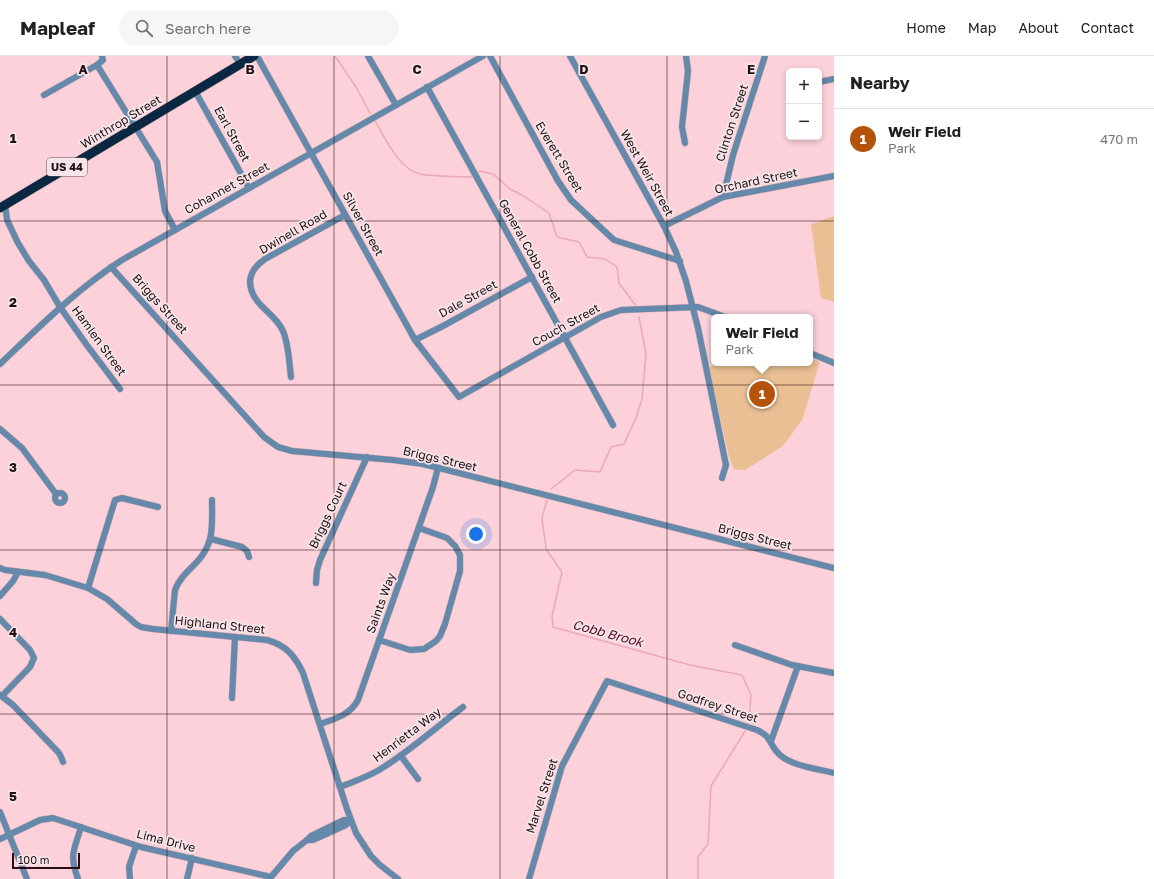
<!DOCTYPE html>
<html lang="en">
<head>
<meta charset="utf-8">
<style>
	:root { --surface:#fff; --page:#f6f6f6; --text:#202124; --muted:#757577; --line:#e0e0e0; --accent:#b45309 }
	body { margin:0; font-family:"Golos Text",sans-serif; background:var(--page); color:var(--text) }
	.controls { position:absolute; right:12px; top:12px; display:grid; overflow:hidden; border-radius:6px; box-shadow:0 2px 6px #0003 }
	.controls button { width:36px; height:36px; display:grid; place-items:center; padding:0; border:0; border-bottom:1px solid var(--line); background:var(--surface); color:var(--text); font:20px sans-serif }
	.scale { position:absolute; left:12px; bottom:10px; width:68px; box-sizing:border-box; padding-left:4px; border:2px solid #260e14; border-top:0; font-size:11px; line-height:14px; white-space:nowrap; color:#260e14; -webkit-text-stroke:3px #f5e7e9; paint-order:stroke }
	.you { position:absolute; left:476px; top:478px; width:14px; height:14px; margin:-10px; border:3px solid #fff; border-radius:50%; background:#1a73e8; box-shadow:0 0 0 6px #1a73e833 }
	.badge { display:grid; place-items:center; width:26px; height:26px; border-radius:50%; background:var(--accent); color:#fff; font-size:13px; font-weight:700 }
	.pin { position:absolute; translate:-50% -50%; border:2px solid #fff; box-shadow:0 1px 4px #0006 }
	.popup { position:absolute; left:711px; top:258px; width:102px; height:52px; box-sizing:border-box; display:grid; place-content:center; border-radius:6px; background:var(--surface); filter:drop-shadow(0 1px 3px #0005); font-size:13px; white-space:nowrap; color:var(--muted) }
	.popup b { font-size:15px; color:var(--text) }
	.popup::after { content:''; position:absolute; left:50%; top:100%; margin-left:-8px; border:8px solid transparent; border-top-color:var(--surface) }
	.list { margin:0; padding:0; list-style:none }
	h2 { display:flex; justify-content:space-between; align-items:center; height:52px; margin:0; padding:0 16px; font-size:17px }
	h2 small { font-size:13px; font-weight:400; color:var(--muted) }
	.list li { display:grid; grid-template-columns:26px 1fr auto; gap:12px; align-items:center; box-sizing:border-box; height:60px; padding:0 16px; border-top:1px solid var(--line) }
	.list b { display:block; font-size:15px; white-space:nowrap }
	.list p { margin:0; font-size:13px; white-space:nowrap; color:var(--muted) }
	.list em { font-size:13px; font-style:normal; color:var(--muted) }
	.icon { flex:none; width:22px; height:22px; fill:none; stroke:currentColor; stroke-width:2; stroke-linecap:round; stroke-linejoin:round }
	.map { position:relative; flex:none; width:834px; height:823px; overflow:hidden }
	header { display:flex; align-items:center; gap:24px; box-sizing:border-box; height:56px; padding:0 20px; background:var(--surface); border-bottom:1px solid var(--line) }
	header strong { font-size:19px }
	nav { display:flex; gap:22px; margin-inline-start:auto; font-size:14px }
	.search { width:280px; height:36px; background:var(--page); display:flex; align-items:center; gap:10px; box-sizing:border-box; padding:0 14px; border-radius:22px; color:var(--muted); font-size:15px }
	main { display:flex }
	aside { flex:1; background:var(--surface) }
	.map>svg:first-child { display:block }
	.green { fill:#eabf94 }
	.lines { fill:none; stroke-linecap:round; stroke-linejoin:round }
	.stream { stroke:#eda8b6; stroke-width:1.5 }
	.minor-casing { stroke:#d5aeb6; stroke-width:7 }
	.highway-casing { stroke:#d5aeb6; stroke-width:10 }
	.minor { stroke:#6489aa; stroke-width:6 }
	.highway { stroke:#0a2841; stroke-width:9 }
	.grid { fill:none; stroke:#260e14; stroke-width:1; stroke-opacity:0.55 }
	.labels { text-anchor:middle; stroke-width:3.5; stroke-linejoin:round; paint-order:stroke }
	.shield { fill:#f5e7e9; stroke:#644f54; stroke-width:1 }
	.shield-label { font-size:11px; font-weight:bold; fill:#260e14 }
	.street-label { font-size:12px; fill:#260e14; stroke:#f5e7e9 }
	.water-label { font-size:13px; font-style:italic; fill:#5c0a28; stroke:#f5e7e9 }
	.grid-label { font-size:13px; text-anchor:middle; font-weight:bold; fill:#260e14; stroke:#f5e7e9; stroke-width:3.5; stroke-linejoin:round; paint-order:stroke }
</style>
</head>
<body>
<header>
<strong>Mapleaf</strong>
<div class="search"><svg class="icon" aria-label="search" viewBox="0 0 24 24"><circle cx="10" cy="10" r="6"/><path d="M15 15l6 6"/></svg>Search here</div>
<nav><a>Home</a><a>Map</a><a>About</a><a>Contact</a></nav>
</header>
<main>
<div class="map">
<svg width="834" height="823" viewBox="0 0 834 823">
	<rect width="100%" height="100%" fill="#fcd1d9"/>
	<g class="green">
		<path d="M834 160V246L821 242 811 168Z"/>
		<path d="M810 302 820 306 802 364 783 390 745 414 734 413 729 401 709 312 717 307H810Z"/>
	</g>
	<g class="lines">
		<g class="stream">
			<path d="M335 0 356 31 370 57"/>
			<path d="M375 65C385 82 399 113 420 118 436 121 454 120 470 121L474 119"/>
			<path d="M477 117 480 115 493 118 510 133 522 139 549 157 557 181 579 186 587 201 605 203 617 211 619 227 636 250"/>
			<path d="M551 433 575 414 600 416 611 391 624 388 636 362 642 343 646 298 639 261"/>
			<path d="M547 444 542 462 546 493 562 516 552 560 553 571 690 609 742 619 751 639 749 665"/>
			<path d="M698 823V801L708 788 711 730 745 675"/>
		</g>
		<defs>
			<g id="minor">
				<path d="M102 0 103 4 97 9 157 106 165 155 175 174"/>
				<path d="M235 0 240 8"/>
				<path d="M257 0 415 284 459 341 601 261 621 254 698 251 725 261"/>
				<path d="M368 0 396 49"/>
				<path d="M490 0 558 125 571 144 614 184 680 205"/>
				<path d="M570 0 664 170 676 196 686 225 698 272 726 409 722 422"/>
				<path d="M819 26 834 23"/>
				<path d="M427 31 613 369"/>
				<path d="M195 35 249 132"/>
				<path d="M44 39 97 9"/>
				<path d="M685 87 682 71 688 15 686 0"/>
				<path d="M723 141 733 99 765 0"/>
				<path d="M5 148 7 164 18 187 29 205 44 224 60 251 86 288 120 333"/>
				<path d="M664 170 723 141 834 120"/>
				<path d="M111 211 264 381 278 391 292 395 393 404 423 408 834 512"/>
				<path d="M415 284 443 270 532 221"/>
				<path d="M810 297 834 307"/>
				<path d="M0 308C39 271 77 233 122 204L483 0"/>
				<path d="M291 321C289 306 289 289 283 275 275 256 250 249 250 225 251 215 257 209 265 203L345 159"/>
				<path d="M0 373 22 392 56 438"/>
				<circle cx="60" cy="442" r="5"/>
				<path d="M211 483 242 491 247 495 249 501"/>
				<path d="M0 512 5 514 45 519 88 532 107 543 136 568 141 571 153 573 267 584C286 589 295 600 303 617L347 753 356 777 371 800 380 809 398 823"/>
				<path d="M316 527 317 514 320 504 367 401"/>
				<path d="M88 532 115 444 122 442 158 451"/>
				<path d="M0 540 13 525 18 516"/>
				<path d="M0 563 30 594 34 602 30 611 2 640"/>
				<path d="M171 575 175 534C179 523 187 516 195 508 215 488 212 470 212 444"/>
				<path d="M379 584 410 594 424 593 436 585 440 580 445 568 460 515V499L455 490 447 482 419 472"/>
				<path d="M735 589 792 609 834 617"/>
				<path d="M0 639 13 649 59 697 62 703 63 706"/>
				<path d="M232 642 235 581"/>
				<path d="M320 668C335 663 350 659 358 644L433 431 438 412"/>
				<path d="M771 685 798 610"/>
				<path d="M401 700 418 723"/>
				<path d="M340 731C353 726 367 721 379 714 409 696 435 672 463 651"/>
				<path d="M0 756 27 823"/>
				<path d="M0 783 40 764 53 762 141 791 271 821 293 795 307 784 311 780 344 764H350"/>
				<path d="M307 784H313L346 769 350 764"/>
				<path d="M78 823C69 798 74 795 81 771"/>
				<path d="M130 823 129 811 136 790"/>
				<path d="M187 823 192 802"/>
				<path d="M529 823 562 710 607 625 757 674C773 681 769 690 780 699 792 710 818 713 834 717"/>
			</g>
			<path id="highway" d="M0 152 254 0"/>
		</defs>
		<use href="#minor" class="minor-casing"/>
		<use href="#highway" class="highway-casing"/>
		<use href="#minor" class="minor"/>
		<use href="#highway" class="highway"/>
	</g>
	<path class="grid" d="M167 0V823M334 0V823M500 0V823M667 0V823M0 165H834M0 329H834M0 494H834M0 658H834"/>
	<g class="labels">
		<rect class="shield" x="47" y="102" width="40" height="18" rx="3"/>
		<g class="shield-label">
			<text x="67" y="115">US 44</text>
		</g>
		<g class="street-label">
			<text transform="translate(121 66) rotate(-31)" y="4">Winthrop Street</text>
			<text transform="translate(732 67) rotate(-72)" y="4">Clinton Street</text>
			<text transform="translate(232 78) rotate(61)" y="4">Earl Street</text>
			<text transform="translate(559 101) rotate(59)" y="4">Everett Street</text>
			<text transform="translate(647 117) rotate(61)" y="4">West Weir Street</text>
			<text transform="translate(756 125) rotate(-12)" y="4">Orchard Street</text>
			<text transform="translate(227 132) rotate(-29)" y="4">Cohannet Street</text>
			<text transform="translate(363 168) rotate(61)" y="4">Silver Street</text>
			<text transform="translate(293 176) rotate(-30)" y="4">Dwinell Road</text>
			<text transform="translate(530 195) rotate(61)" y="4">General Cobb Street</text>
			<text transform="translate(468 243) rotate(-29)" y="4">Dale Street</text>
			<text transform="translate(160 248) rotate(48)" y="4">Briggs Street</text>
			<text transform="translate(566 269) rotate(-29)" y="4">Couch Street</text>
			<text transform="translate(99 285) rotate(54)" y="4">Hamlen Street</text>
			<text transform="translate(440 403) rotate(13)" y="4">Briggs Street</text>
			<text transform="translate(328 459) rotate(-65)" y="4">Briggs Court</text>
			<text transform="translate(755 481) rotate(14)" y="4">Briggs Street</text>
			<text transform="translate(381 547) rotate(-70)" y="4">Saints Way</text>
			<text transform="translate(220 569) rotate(6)" y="4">Highland Street</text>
			<text transform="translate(718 650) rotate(18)" y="4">Godfrey Street</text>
			<text transform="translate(407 679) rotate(-37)" y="4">Henrietta Way</text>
			<text transform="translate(542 740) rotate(-72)" y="4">Marvel Street</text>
			<text transform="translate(166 785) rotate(14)" y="4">Lima Drive</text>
		</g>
		<g class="water-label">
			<text transform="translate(608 577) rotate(15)" y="5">Cobb Brook</text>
		</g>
	</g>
	<g class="grid-label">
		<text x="83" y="18">A</text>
		<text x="250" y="18">B</text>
		<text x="417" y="18">C</text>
		<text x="584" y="18">D</text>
		<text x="751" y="18">E</text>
		<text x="13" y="87">1</text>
		<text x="13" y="251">2</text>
		<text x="13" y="416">3</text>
		<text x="13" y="581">4</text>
		<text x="13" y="745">5</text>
	</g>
</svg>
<div class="controls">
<button>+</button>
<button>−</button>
</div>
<div class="scale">100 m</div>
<div class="you"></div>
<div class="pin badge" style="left:762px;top:338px">1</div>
<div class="popup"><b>Weir Field</b>Park</div>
</div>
<aside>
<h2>Nearby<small></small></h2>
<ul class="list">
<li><span class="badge">1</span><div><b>Weir Field</b><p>Park</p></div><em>470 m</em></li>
</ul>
</aside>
</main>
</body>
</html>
